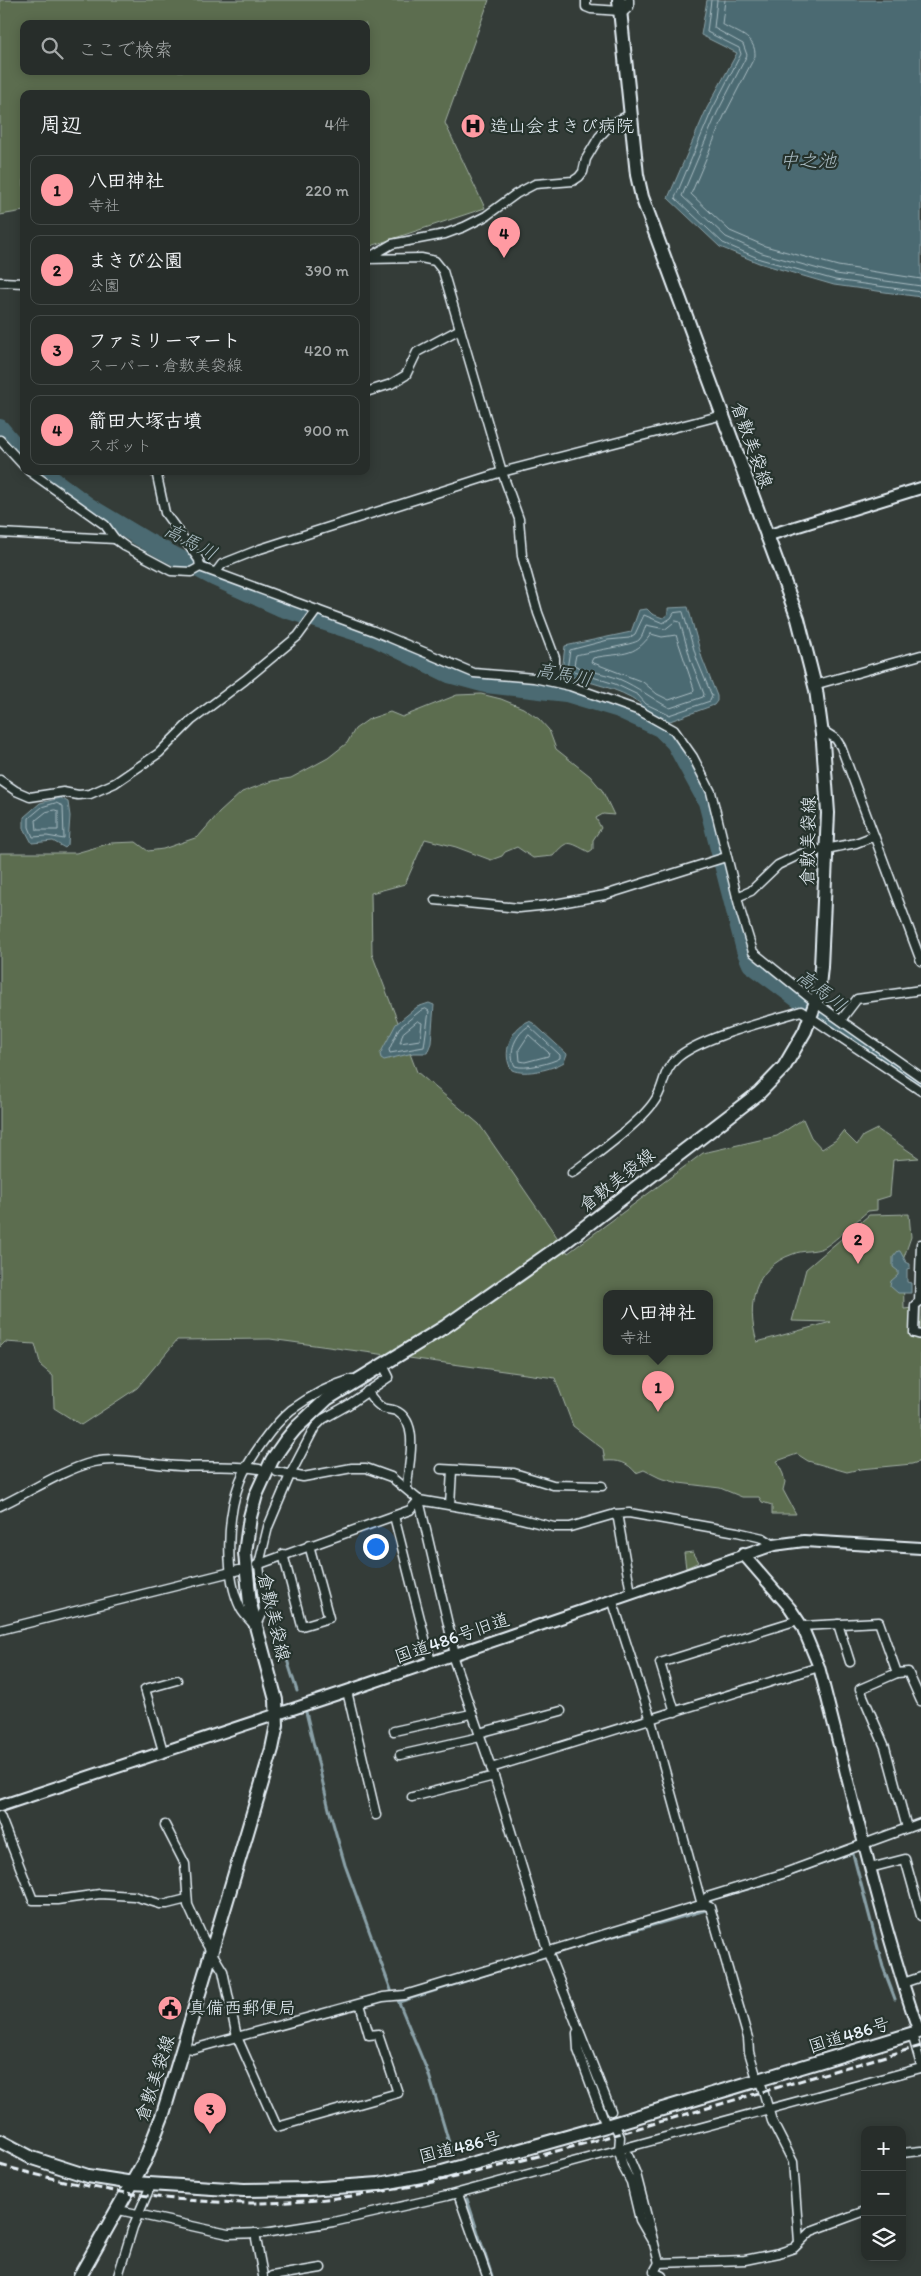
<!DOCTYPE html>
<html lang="ja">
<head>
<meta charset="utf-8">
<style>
	:root { --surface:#272d2a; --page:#2f3532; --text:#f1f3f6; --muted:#a4a8a8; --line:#434947; --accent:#ff9aa2 }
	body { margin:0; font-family:Itim,"Klee One",sans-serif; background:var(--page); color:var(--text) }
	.controls { position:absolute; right:15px; bottom:15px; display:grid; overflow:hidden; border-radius:10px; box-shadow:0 2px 12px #0003 }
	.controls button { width:45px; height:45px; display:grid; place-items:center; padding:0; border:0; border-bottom:1px solid var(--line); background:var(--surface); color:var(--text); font:25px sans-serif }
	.you { position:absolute; left:375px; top:1546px; width:18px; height:18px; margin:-12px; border:4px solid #fff; border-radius:50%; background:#1a73e8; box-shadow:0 0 0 8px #1a73e833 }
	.badge { display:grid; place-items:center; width:32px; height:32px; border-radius:50%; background:var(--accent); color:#111; font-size:16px; font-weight:700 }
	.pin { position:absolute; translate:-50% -41px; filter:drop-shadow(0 1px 2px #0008) }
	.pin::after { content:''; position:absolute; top:26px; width:18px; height:15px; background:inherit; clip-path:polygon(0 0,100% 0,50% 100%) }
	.popup { position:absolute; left:603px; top:1290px; width:110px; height:65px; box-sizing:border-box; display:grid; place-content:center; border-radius:10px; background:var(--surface); filter:drop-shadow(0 1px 4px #0005); font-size:16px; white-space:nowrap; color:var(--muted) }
	.popup b { font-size:19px; color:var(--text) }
	.popup::after { content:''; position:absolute; left:50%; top:100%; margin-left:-10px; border:10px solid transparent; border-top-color:var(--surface) }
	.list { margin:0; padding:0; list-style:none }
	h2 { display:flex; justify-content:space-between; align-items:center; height:65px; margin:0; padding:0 20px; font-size:21px }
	h2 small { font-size:16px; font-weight:400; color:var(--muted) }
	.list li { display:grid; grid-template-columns:32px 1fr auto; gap:15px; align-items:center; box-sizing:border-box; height:70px; margin:0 10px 10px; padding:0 10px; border:1px solid var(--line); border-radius:10px }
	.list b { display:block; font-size:19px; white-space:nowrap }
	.list p { margin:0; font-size:16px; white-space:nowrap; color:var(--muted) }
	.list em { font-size:16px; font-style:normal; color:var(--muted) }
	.icon { flex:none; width:28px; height:28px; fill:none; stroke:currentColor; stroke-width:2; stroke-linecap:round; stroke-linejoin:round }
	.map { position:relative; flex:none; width:921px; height:2276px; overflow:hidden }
	.search { position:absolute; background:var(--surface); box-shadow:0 2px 12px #0003; left:20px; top:20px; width:350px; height:55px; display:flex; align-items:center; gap:12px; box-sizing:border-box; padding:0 18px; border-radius:10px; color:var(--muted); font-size:19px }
	.panel { position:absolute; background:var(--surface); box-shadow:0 2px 12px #0003; left:20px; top:90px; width:350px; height:385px; border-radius:10px }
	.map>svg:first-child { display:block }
	.green { fill:#5b6d50; stroke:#a2afa4; fill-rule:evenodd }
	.water { fill:#4b6b72; stroke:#8aa1a8 }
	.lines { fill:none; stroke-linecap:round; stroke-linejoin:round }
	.shore { stroke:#a9bbc2; stroke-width:1 }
	.stream { stroke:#8aa1a8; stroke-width:3 }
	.river { stroke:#4b6b72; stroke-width:18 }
	.minor-casing { stroke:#e8f1f8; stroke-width:11 }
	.tertiary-casing { stroke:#e8f1f8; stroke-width:14 }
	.primary-casing { stroke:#e8f1f8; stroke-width:16 }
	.trunk-casing { stroke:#e8f1f8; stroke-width:16 }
	.minor { stroke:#26332d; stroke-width:8 }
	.tertiary { stroke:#26332d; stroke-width:10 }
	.primary { stroke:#26332d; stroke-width:12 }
	.trunk { stroke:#26332d; stroke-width:12 }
	.rail { stroke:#e8f1f8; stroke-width:3; stroke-dasharray:8 4; stroke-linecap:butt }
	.labels { text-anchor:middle; stroke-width:4.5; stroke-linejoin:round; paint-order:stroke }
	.poi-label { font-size:18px; fill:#e8f1f8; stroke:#26332d; text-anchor:start }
	.street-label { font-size:18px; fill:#e8f1f8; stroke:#26332d }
	.water-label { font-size:19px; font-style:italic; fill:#a9bbc2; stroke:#26332d }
</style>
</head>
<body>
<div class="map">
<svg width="921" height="2276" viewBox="0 0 921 2276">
	<rect width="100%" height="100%" fill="#343c38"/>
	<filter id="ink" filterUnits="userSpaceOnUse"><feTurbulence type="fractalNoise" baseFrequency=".02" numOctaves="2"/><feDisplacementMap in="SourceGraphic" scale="10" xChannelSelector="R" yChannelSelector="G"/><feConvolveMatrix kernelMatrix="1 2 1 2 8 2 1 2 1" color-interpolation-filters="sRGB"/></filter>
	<g filter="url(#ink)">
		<g class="green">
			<path d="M0 0H489L445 123 485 208 368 247 366 245V94H24V211L0 215ZM24 24H366V71H24Z"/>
			<path d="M481 694 501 699 523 708 539 719 549 730 556 749 590 776 602 790 614 815 603 814 596 818 601 828 593 840V849L589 852C569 842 568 838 553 856L533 858 517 847 505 852 502 856 491 860 456 847 425 839 405 884 371 893 372 954 417 1072 479 1124 568 1253 703 1153 777 1136 803 1119 811 1137 822 1149 836 1140 843 1131 857 1145 863 1136 877 1129 919 1158 893 1160 890 1196 877 1200V1210L868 1211C858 1219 832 1244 823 1248 814 1252 802 1250 793 1254 753 1268 746 1305 757 1342L831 1322 792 1321 806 1269 869 1215 909 1214 911 1237 903 1260 904 1309 921 1307V1461L912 1464 860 1469 847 1472 808 1461 797 1454 777 1461 783 1474 785 1482 783 1490 796 1514H772V1505L762 1502 759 1497H742L720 1488 679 1483 660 1478 644 1470 636 1473C627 1462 619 1460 605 1461L603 1449 573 1426 555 1378 270 1339 177 1340 137 1388 81 1425 54 1408 53 1376 41 1366 35 1344 5 1342 0 1347V853H76L111 843 136 842 148 851 163 849 198 837 219 813 242 792 272 781 291 778 328 758 347 743 355 729 369 719 390 712 402 717 457 695ZM607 1293H709V1351H607Z"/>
			<path d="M693 1552 699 1562 686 1568 684 1553Z"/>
		</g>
		<g class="water">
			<path d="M707 0H921V297L834 285 759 263 720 247 668 198 707 108 737 53 701 35Z"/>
			<path d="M688 607 702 658 717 696V701L714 705 670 721 641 708 640 703C618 687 590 684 565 674L562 671 565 646 631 632 639 610 647 609 652 614 663 618 668 614V608Z"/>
			<path d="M61 798 68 802 70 816 68 845 65 848 53 841 32 843 24 828V817L40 803Z"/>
			<path d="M429 1003 434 1005 431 1043 427 1053H413L384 1060 381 1058 380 1054 396 1024 417 1007Z"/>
			<path d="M529 1021 533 1023 567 1054 564 1062C553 1069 525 1076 512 1070 501 1055 510 1028 529 1021Z"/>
			<path d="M898 1251H900L906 1262 910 1264V1268L907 1269V1282L911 1283V1293H898L890 1286 891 1281 898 1275V1271L893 1267V1257Z"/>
		</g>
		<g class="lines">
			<g class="shore">
				<path d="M711 0 707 32 739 48 741 54 712 110 675 198 723 243 760 259 835 280 921 292"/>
				<path d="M717 0 714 28 743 44 747 55 717 113 682 196 726 237 762 253 836 274 921 286"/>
				<path d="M725 0 722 24C736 33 756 36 755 56L724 116 691 194 730 231 765 246 838 266 921 279"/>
				<path d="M683 612 697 660 712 696 710 701 669 715 646 704 638 695 615 684 567 669 570 650 608 640 629 638 635 634 644 615 663 623 671 618 674 613Z"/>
				<path d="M676 621 680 622 691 661 704 694 703 697 670 708C652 699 638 687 619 679 605 673 587 672 574 665L576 655C587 652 634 645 639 640 643 636 644 630 646 625L665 629Z"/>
				<path d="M651 634 662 637 676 635 694 689 693 692 669 700 657 694 643 682 591 662 593 658C620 652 634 659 651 634Z"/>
				<path d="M56 803 63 806 64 839 47 836 33 837 29 827V818L42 807Z"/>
				<path d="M55 810 58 811V830H37L36 820 46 812Z"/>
				<path d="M426 1009 429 1011 424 1047 390 1053 389 1050 399 1028 420 1011Z"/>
				<path d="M418 1021 422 1023 420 1040 400 1043 403 1033Z"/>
				<path d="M529 1026 560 1055V1058C552 1063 524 1070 515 1066 507 1053 516 1033 529 1026Z"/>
				<path d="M529 1035 549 1053 548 1056 525 1062 520 1061 519 1050Z"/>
			</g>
			<g class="stream">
				<path d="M264 1580 275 1622 297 1691"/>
				<path d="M306 1712 329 1809 345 1865 391 1990"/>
				<path d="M398 2000 429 2075 452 2153"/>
				<path d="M399 2002 558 1952 706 1910 712 1899 766 1884 849 1854H853L883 1967 895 1999"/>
				<path d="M467 2199 492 2276"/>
			</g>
			<g class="river">
				<path d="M0 428 24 456"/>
				<path d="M41 471 88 506 148 542 214 577 282 608 375 638 449 674 486 684 566 693 619 709 660 728 675 743 707 802 745 950 751 964 830 1023 921 1084"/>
			</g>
			<defs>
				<g id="minor">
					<path d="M586 0V7L591 9 620 11"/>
					<path d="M620 15 629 7V0"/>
					<path d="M368 258 392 244 445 234 464 227 486 216 516 194 535 184 573 181 579 177 583 172 586 159 599 137 611 124 631 114"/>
					<path d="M366 259 421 258 435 261 443 271 502 472 519 519 522 556 538 613 555 658V682"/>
					<path d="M0 282 24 283"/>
					<path d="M366 392 391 384 406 375 417 352 460 329"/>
					<path d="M0 440 24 466"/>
					<path d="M29 471 105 525 115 539 126 547 171 571 191 572 200 567 374 631 474 673 534 678 570 686 640 711 674 730 693 757 711 792 741 913 753 952 816 1003 921 1077"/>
					<path d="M156 471 165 513 199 560 200 567"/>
					<path d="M0 533 115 539"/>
					<path d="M216 572 222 564 260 549 502 472 723 415"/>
					<path d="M814 685 921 655"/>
					<path d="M822 730 836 739 841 747 921 961"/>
					<path d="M0 780 16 791 30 797 63 792 78 795 90 794 115 783 159 753 192 720 245 680 298 636 317 610"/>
					<path d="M737 897 751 891 778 865 801 854 856 843 874 836"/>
					<path d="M435 900 519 908 549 905 605 895 726 857"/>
					<path d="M841 1020 857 999 921 990"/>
					<path d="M572 1173C594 1156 645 1120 657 1097 665 1083 663 1070 677 1058 700 1037 770 1021 801 1011L921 1091"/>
					<path d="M921 1244 919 1302 915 1305 914 1333 921 1335"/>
					<path d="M352 1379C329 1386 310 1396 291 1410 273 1425 248 1460 240 1481 227 1515 224 1576 241 1609 244 1615 251 1621 256 1627L264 1610 259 1564 268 1527 290 1475 315 1427 323 1419 348 1405 389 1377 383 1365"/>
					<path d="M367 1391C371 1397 376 1405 383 1408 388 1410 394 1409 398 1412 421 1426 407 1467 407 1489"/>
					<path d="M441 1469 514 1473 553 1485 602 1486"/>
					<path d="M277 1472 303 1477 352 1468H366L391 1477 419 1500 455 1654"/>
					<path d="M419 1500 501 1514 554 1527H570L615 1514 629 1513 737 1532 763 1538 774 1545"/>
					<path d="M450 1505 452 1470"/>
					<path d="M0 1506C30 1492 62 1470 94 1462 120 1456 152 1465 179 1466 206 1468 233 1464 259 1469"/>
					<path d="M615 1514 618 1519 631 1593"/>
					<path d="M394 1516 431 1662"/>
					<path d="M283 1554 302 1626 329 1618 309 1545"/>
					<path d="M257 1565 410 1510 419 1500"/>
					<path d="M612 1599 651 1720 702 1905"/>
					<path d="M838 1624 850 1662"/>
					<path d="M802 1626 879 1622 897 1673 908 1672 921 1701"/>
					<path d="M0 1630 239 1570"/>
					<path d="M452 1655 494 1776 548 1952 611 2111"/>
					<path d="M897 1673 860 1689 885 1747 907 1828"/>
					<path d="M347 1691 376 1815"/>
					<path d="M675 1712 660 1663 798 1620"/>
					<path d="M394 1731 471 1714"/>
					<path d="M479 1733 561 1711"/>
					<path d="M163 1751 145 1689 177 1680"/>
					<path d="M400 1755 480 1737"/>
					<path d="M491 1768 819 1667"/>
					<path d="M412 1797 494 1776"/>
					<path d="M0 1816 33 1900H57L100 1894 134 1896 160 1904H167L187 1899"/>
					<path d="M165 1825 185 1864 188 1905 203 1938 223 1971 237 2037 277 2127 398 2093 378 2034 369 2035 360 2004"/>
					<path d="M870 1868 905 1859 921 1916"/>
					<path d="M702 1905 707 1897 782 1874 921 1823"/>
					<path d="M903 1983 921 1977"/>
					<path d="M577 2033 578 2050 606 2126"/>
					<path d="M912 2034 921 2065"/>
					<path d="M183 2047 193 2049 383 1997 405 1995 697 1906 705 1905 710 1907 748 2038 749 2052 755 2072 762 2087 772 2121 793 2162 799 2242"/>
					<path d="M614 2123 620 2137 619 2150 623 2167 631 2182 640 2220 652 2241"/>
					<path d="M902 2153 921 2151"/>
					<path d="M628 2155 636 2174 659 2263"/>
					<path d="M458 2194 487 2276"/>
					<path d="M119 2210 228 2234 264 2233 333 2222 447 2196 921 2068"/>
					<path d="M255 2233 263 2276"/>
					<path d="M118 2276 133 2227 151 2185"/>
					<path d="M272 2276 321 2268"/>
					<path d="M662 2276 654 2272 659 2263 745 2260 779 2253 794 2248 811 2231 865 2211"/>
				</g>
				<g id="tertiary">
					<path d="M766 536 921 488"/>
					<path d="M743 1554 790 1608 802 1626 819 1667C851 1789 878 1913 919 2032"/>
					<path d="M0 1806 347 1691 774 1545 804 1541 921 1548"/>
				</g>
				<path id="primary" d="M80 2276 145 2160 163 2114 272 1749 277 1725 276 1700 250 1604 245 1553 250 1517 256 1495 272 1460 286 1440 296 1428 327 1399 446 1326 560 1246 759 1093 784 1067 805 1031 818 996 821 967 828 813 823 742 816 690 798 619 642 197 637 175 619 0"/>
				<path id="trunk" d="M0 2141 32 2158 88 2176 133 2183 244 2190 307 2189 379 2184 442 2172 606 2126 921 2031"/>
			</defs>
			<use href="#minor" class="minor-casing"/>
			<use href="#tertiary" class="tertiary-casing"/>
			<use href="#primary" class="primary-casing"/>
			<use href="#trunk" class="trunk-casing"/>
			<use href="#minor" class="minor"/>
			<use href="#tertiary" class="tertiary"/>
			<use href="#primary" class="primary"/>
			<use href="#trunk" class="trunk"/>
			<path class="rail" d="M0 2165C86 2189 168 2203 257 2203 368 2202 473 2174 579 2145 693 2113 807 2078 921 2046"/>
		</g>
	</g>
	<defs>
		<symbol id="hospital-disc" viewBox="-11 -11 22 22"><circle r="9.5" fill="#ff9aa2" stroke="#26332d"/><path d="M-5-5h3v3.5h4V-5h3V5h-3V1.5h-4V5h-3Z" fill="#111"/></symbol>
		<symbol id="civic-disc" viewBox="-11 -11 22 22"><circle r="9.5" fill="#ff9aa2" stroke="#26332d"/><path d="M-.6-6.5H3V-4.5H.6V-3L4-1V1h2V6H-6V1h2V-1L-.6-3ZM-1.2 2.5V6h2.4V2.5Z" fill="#111"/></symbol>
	</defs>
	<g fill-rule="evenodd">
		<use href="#hospital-disc" x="459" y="112" width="28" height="28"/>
		<use href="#civic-disc" x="156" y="1994" width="28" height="28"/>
	</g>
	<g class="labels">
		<g class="poi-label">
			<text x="490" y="132">造山会まきび病院</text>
			<text x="188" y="2014">真備西郵便局</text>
		</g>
		<g class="street-label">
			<text transform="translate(752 445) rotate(70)" y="6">倉敷美袋線</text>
			<text transform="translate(808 841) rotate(-89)" y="6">倉敷美袋線</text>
			<text transform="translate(617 1180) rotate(-38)" y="6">倉敷美袋線</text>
			<text transform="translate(274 1617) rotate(77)" y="6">倉敷美袋線</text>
			<text transform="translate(452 1638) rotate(-19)" y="6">国道486号旧道</text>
			<text transform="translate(849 2035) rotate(-17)" y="6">国道486号</text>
			<text transform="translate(155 2078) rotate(-72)" y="6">倉敷美袋線</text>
			<text transform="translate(460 2147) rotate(-14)" y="6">国道486号</text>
		</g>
		<g class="water-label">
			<text x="808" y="167">中之池</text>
			<text transform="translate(191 541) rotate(28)" y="7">高馬川</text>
			<text transform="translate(564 674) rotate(11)" y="7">高馬川</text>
			<text transform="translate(822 990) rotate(37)" y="7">高馬川</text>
		</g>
	</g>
</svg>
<div class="controls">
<button>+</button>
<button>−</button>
<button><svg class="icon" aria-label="layers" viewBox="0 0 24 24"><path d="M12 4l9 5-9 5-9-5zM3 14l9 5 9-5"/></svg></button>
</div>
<div class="you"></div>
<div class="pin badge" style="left:658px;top:1412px">1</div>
<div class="popup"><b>八田神社</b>寺社</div>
<div class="pin badge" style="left:858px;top:1264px">2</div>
<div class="pin badge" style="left:210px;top:2134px">3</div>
<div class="pin badge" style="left:504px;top:258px">4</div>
<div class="search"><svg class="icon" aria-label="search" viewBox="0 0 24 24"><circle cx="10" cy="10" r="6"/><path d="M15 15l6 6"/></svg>ここで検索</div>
<section class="panel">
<h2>周辺<small>4件</small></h2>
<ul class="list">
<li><span class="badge">1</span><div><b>八田神社</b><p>寺社</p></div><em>220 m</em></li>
<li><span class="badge">2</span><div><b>まきび公園</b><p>公園</p></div><em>390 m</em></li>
<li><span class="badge">3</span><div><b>ファミリーマート</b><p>スーパー · 倉敷美袋線</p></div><em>420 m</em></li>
<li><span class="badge">4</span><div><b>箭田大塚古墳</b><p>スポット</p></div><em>900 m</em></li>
</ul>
</section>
</div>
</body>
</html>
